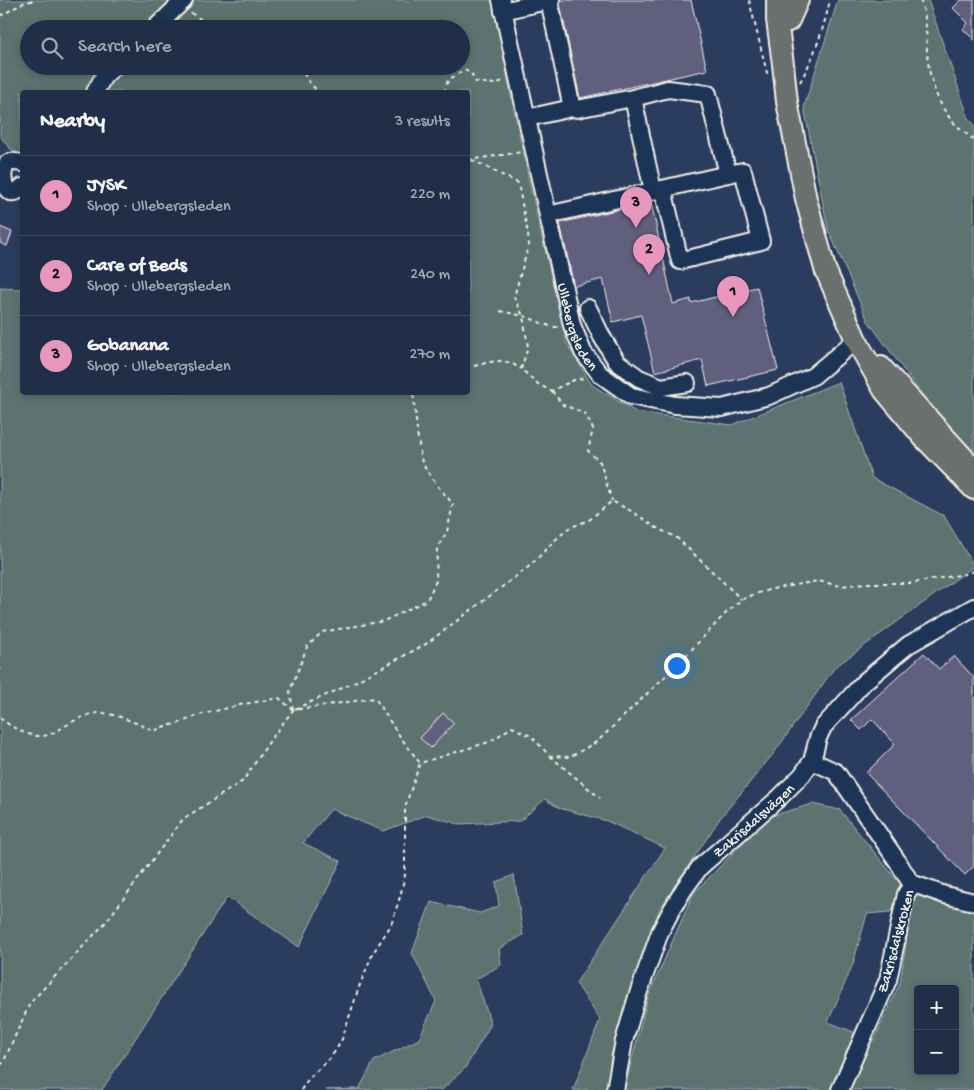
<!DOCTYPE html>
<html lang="en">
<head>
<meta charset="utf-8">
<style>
	:root { --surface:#202e47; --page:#28364e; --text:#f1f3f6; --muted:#a2a8b4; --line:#3d4a60; --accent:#e797bd }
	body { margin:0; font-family:"Gochi Hand",sans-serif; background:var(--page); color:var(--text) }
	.controls { position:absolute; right:15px; bottom:15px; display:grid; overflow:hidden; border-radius:5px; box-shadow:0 2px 8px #0003 }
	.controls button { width:45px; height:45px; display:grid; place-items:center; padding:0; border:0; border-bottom:1px solid var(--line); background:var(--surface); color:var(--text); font:25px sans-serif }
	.you { position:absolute; left:676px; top:665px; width:18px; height:18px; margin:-12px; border:4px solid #fff; border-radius:50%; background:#1a73e8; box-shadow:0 0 0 8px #1a73e833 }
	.badge { display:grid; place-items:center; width:32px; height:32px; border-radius:50%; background:var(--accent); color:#111; font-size:16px; font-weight:700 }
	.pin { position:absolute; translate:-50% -41px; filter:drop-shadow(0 1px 2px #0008) }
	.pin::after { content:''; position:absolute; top:26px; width:18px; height:15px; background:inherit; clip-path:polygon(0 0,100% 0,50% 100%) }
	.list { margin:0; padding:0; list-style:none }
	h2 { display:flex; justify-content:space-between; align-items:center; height:65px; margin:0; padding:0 20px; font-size:21px }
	h2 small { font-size:16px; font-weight:400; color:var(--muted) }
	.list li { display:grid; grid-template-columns:32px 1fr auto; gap:15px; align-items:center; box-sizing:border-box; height:80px; padding:0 20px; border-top:1px solid var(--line) }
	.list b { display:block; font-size:19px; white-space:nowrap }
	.list p { margin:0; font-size:16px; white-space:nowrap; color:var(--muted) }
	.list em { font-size:16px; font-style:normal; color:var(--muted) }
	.icon { flex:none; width:28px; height:28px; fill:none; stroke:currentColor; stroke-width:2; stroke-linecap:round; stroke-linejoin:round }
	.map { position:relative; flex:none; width:974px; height:1090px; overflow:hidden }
	.search { position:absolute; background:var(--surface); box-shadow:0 2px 8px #0003; left:20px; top:20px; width:450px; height:55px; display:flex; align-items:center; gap:12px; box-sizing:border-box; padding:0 18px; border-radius:28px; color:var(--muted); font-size:19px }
	.panel { position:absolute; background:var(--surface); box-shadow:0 2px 8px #0003; left:20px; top:90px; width:450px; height:305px; border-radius:5px }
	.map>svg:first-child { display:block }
	.green { fill:#5b736f; stroke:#a8b2ac; fill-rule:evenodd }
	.building { fill:#615e7d; stroke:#f4f1e8 }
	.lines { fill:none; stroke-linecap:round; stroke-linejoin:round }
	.minor-casing { stroke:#f4f1e8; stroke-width:20 }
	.major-casing { stroke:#f4f1e8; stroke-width:24 }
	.highway-casing { stroke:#f4f1e8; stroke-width:26 }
	.path { stroke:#f4f1e8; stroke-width:2; stroke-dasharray:4 4; stroke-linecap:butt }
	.minor { stroke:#1d3557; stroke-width:16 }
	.major { stroke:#6b706d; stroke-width:20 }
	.highway { stroke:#6b706d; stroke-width:22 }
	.labels { text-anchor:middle; stroke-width:4; stroke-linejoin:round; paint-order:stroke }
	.street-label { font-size:15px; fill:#f4f1e8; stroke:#1d3557 }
</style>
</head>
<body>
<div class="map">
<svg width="974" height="1090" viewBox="0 0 974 1090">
	<rect width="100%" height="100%" fill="#2b3d5f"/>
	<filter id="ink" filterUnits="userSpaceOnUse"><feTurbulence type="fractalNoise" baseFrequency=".02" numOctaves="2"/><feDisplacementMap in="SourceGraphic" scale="10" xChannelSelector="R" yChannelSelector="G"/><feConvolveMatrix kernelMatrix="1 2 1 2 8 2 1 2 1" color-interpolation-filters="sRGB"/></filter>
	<g filter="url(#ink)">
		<g class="green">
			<path d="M0 0H493L511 96 537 216 567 344 592 385 636 412 732 425 839 382 872 478 944 516 974 566 835 667 774 753 721 817 659 910 611 1055 606 1090H573L600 1020 576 983 665 848 607 821 559 808 545 799 520 821 459 824 427 815 383 831 331 809 303 843 341 861 299 947 227 897 102 1090H0V288L22 289V392H468V92H22V159H19L0 136ZM29 29H461V66H29Z"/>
			<path d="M838 0H928L969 119 974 124V454L942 422 868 321 828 229 804 107Z"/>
			<path d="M812 804 840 810 897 880 960 897 974 898V1090H624L648 997 693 894 768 817ZM911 910 900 983 874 1040 828 1022 853 964 867 914ZM918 989H955V1071H918Z"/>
			<path d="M514 875 523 935 499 949 501 965 476 979 491 1024 465 1068 442 1090H326L359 1089 374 1061 419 1039 436 1001 412 953 431 902 480 913 499 906 496 882Z"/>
		</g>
		<g class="building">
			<path d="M561 0H691L707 70 580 98 560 4Z"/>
			<path d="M961 0H974V40L963 29 968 23 953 8Z"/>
			<path d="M651 202 673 304 691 299V303L757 287 778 370 708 386 702 360 655 372 641 315 613 322 603 279 574 286 560 223Z"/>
			<path d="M0 227 12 232 7 246 0 243Z"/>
			<path d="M924 653 939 669 954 656 974 678V866L965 875 866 773 895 744 872 719 861 730 851 720Z"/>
			<path d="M443 713 454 723 431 748 420 738Z"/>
		</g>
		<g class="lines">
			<defs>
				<g id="minor">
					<path id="s1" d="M501 0 572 325 583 352 600 374 631 396 675 405 722 408 769 396 813 376 856 340"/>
					<path d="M549 0 572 108"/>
					<path d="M503 11 551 0"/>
					<path d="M154 29 184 0"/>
					<path d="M95 92 104 76 115 66"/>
					<path d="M633 98 653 191"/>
					<path d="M527 118 572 108 577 109 633 98 668 89 708 94 728 174 743 171 761 241 680 261 663 189"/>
					<path d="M22 163C19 163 14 161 10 162 0 165 1 195 15 192 17 192 21 188 22 187"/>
					<path d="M548 215 728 174"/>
					<path d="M588 308 602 337 617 362 639 378 661 387 687 383"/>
					<path d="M812 761 836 772 898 862 912 885 906 894 888 980 840 1090"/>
					<path d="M911 883 945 895 974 902"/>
					<path id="s2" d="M615 1090 624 1041 637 997 660 932 671 911 684 889 700 867 780 797 802 775 812 761 818 738 823 727 864 682 908 645 974 607"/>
				</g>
				<g id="major">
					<path d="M777 0V20L783 64 787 102 806 199 825 269 856 340 884 390 924 438 974 489"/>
					<path d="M881 367 974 469"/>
				</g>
				<path id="highway" d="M788 20 797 0"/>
			</defs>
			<use href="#minor" class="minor-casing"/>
			<use href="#major" class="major-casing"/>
			<use href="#highway" class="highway-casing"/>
			<g class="path">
				<path d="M749 0 768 77"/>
				<path d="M920 0C927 16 926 33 927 50 928 75 936 102 953 122 959 128 967 134 974 140"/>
				<path d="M191 13 206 23 224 24 234 21 248 26 258 25 266 29"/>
				<path d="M0 14 2 15 25 2 36 0"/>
				<path d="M300 66C305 76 310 86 320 92"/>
				<path d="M800 82C814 57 824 28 830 0"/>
				<path d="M444 92 448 80 464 70 471 73 476 82 494 84 506 80"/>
				<path d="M468 160 522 152"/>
				<path d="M472 160 518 183 528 234 529 244 514 297 523 316 528 347 521 369 538 384 551 391 574 380 585 378"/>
				<path d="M500 311C508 313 517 314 524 316 536 320 548 328 560 327"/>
				<path d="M474 366C494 361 504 357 521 369"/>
				<path d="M552 391 563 405 585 413 593 429 588 451 600 462 612 501"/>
				<path d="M295 709 351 684 426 644 531 565 554 541 569 528 589 520 612 501 633 512 655 527 677 538 741 599"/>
				<path d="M293 710 290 691 307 647 322 632 384 621 427 600 436 581 437 548 447 532 453 504 436 484 422 463 418 439 413 392"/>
				<path d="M0 718C14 729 35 742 53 733 66 726 78 717 92 714 110 709 137 724 154 731L165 726 177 724 199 715 244 704 279 698 293 710"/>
				<path d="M550 756 600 798"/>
				<path d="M0 1065 3 1063 30 1003 106 922 183 819 243 781 271 739 293 710 375 698 396 731 420 763"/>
				<path d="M301 1090 309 1078 329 1059 336 1050 342 1039 359 987 373 953 391 925 400 897 405 875V807L420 763 489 742 512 727 531 736 550 756 570 757 598 741 679 663 724 615 741 600 755 594 772 589 818 581 841 586 865 583H912L965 574 974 571"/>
			</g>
			<use href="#minor" class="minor"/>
			<use href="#major" class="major"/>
			<use href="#highway" class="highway"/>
		</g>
	</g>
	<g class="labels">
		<g class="street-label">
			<text dy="5" stroke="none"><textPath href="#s1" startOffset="336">Ullebergsleden</textPath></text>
			<text dy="5" stroke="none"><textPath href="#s2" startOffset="312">Zakrisdalsvägen</textPath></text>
			<text transform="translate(895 941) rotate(-75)" y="5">Zakrisdalskroken</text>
		</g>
	</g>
</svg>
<div class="controls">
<button>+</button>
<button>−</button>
</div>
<div class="you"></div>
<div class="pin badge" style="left:733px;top:317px">1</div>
<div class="pin badge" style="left:649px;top:275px">2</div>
<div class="pin badge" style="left:636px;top:228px">3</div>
<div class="search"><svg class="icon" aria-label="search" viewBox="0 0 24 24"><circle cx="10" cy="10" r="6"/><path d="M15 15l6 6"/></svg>Search here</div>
<section class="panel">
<h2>Nearby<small>3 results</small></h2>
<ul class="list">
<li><span class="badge">1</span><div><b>JYSK</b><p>Shop · Ullebergsleden</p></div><em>220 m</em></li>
<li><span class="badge">2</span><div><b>Care of Beds</b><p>Shop · Ullebergsleden</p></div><em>240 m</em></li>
<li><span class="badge">3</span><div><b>Gobanana</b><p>Shop · Ullebergsleden</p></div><em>270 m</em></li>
</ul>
</section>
</div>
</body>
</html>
